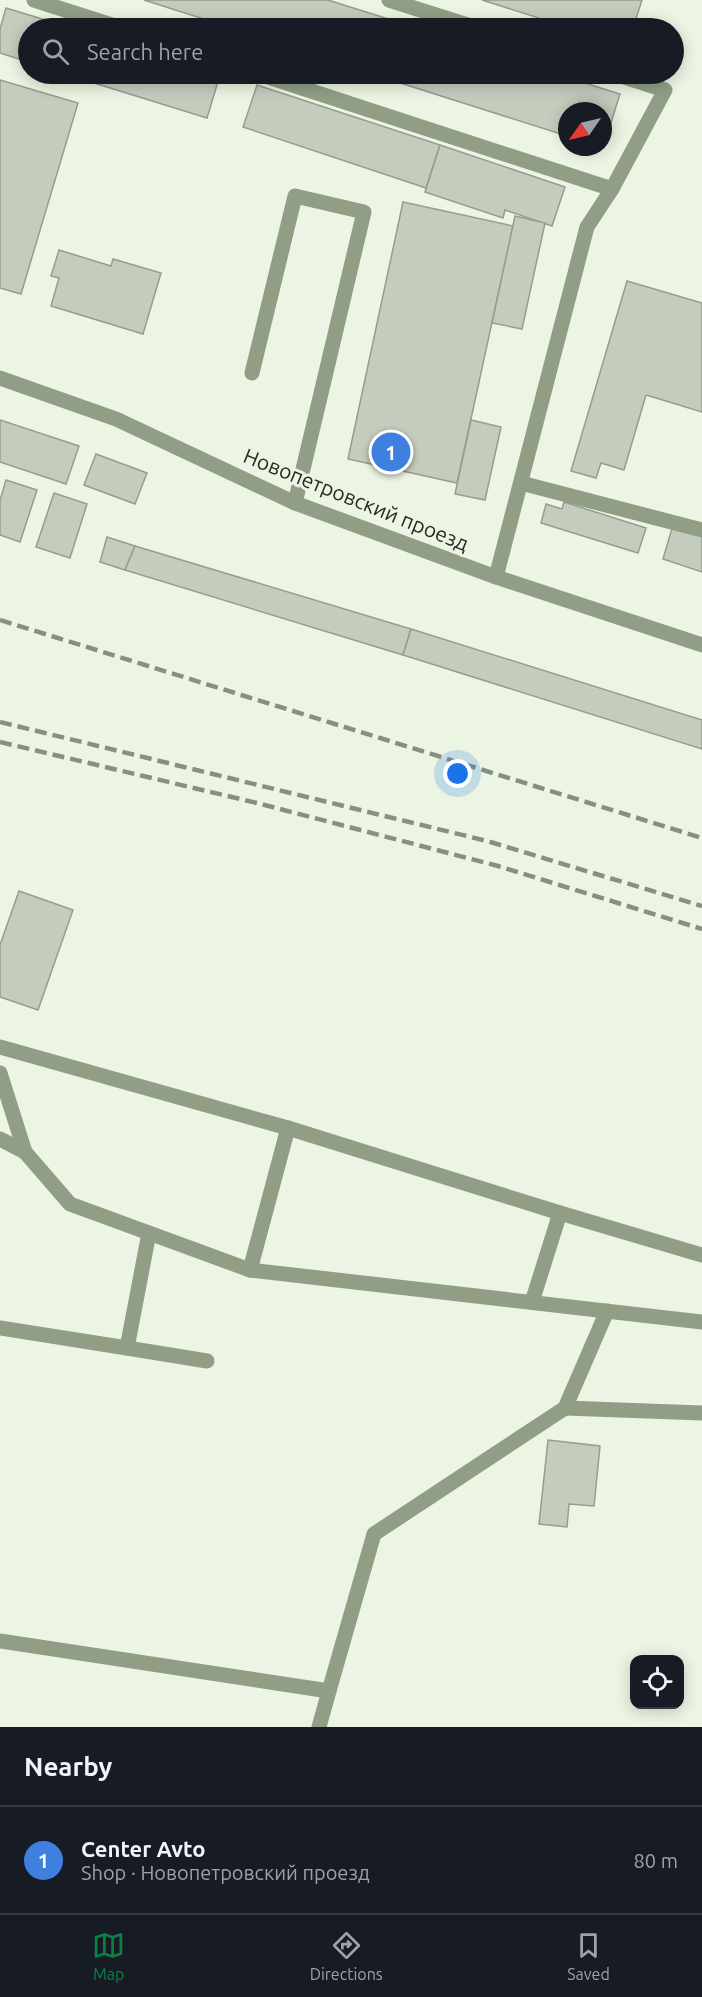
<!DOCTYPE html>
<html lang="en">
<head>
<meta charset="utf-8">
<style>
	:root { --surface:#171b24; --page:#242831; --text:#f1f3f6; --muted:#9ea1a6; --line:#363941; --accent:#0b8043 }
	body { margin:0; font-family:Ubuntu,sans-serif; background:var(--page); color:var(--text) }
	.controls { position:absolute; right:18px; bottom:18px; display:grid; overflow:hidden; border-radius:12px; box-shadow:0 3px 15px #0003 }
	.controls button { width:54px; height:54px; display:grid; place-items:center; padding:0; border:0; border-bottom:2px solid var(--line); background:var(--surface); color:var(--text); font:30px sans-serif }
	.compass { position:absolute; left:558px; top:102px; width:54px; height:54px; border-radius:50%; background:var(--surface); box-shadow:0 3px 15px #0003; rotate:236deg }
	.you { position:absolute; left:458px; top:774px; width:21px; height:21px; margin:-15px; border:4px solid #fff; border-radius:50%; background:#1a73e8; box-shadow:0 0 0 9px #1a73e833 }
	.badge { display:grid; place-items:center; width:39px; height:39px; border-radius:50%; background:var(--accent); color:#fff; font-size:20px; font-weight:700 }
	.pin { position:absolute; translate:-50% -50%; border:3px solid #fff; box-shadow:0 2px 6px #0006 }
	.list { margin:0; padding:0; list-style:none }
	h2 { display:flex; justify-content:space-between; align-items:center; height:78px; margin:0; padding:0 24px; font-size:26px }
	h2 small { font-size:20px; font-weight:400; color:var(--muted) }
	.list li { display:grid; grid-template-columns:39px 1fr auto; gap:18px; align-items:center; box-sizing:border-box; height:108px; padding:0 24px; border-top:2px solid var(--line) }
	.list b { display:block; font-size:22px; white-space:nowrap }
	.list p { margin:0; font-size:20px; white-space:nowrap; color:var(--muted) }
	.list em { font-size:20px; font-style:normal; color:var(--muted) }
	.icon { flex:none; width:33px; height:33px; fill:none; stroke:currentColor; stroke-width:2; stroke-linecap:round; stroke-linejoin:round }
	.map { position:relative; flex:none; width:702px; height:1727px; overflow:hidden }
	.search { position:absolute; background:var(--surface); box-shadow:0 3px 15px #0003; left:18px; right:18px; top:18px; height:66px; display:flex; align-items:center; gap:15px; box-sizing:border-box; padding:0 21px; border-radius:33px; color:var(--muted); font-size:22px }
	.sheet { height:186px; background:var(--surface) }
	nav { display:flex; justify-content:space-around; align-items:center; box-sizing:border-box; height:84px; border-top:2px solid var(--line); background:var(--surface); font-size:16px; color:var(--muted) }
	nav a { display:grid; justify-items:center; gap:3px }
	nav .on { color:var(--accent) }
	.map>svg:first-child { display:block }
	.building { fill:#c4cdbd; stroke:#959d8e; stroke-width:1.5 }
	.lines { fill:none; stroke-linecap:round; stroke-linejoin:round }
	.service { stroke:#919e85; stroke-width:15 }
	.tertiary { stroke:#919e85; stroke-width:15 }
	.rail { stroke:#878e82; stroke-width:4.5; stroke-dasharray:12 6; stroke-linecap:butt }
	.labels { text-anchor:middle; stroke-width:6; stroke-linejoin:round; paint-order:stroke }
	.street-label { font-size:21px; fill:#262a23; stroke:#ecf5e4 }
</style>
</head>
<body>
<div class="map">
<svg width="702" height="1727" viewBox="0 0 702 1727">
	<rect width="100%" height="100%" fill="#ecf5e4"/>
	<g class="building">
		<path d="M144 0H328L417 28H232Z"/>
		<path d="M482 0H642L633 28H570Z"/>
		<path d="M6 8 72 28H28V62L0 53V29Z"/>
		<path d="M65 74H215L220 75 207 118Z"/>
		<path d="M372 74H556L620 94 603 148 601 147H603V111H567V136Z"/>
		<path d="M0 80 78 103 21 294 0 288Z"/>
		<path d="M257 85 440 145 426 188 243 127Z"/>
		<path d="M440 145 565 187 552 226 505 210 503 218 425 192Z"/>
		<path d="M403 202 513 226 457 483 348 459Z"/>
		<path d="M515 216 545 223 522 329 492 323Z"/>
		<path d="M59 250 111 266 113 259 161 273 143 334 51 306 59 278 51 276Z"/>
		<path d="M627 281 702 303V412L646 395 624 470 601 463 596 478 571 471Z"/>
		<path d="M0 420 79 446 66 484 0 462Z"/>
		<path d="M471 420 501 427 485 500 455 494Z"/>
		<path d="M96 454 147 473 135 504 84 485Z"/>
		<path d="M6 480 37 490 20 542 0 535V500Z"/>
		<path d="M54 493 87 504 70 558 36 547Z"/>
		<path d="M564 502 646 528 638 553 541 523 546 504 562 509Z"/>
		<path d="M673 525 702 535V572L663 559Z"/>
		<path d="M107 537 135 546 125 570 100 562Z"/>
		<path d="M135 546 411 629 403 655 125 570Z"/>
		<path d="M411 629 702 720V749L403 655Z"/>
		<path d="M19 891 73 910 38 1010 0 997V945Z"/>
		<path d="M548 1440 600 1446 594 1506 569 1504 567 1527 539 1524Z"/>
	</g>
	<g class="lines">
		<g class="service">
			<path d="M34 0 121 28"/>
			<path d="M389 0 477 28"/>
			<path d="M259 74 612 189"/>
			<path d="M252 373 295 196 364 212 295 503"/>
			<path d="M521 483 702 530"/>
			<path d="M496 577 587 227 612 189 665 90 615 74"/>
			<path d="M0 1047 288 1128"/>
			<path d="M0 1073 25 1152 70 1204 250 1270 702 1322"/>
			<path d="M0 1139 25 1152"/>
			<path d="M560 1213 702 1255"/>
			<path d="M250 1270 288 1128 560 1213 532 1302"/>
			<path d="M0 1328 127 1348 149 1233"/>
			<path d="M127 1348 207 1361"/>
			<path d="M565 1408 702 1413"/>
			<path d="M0 1641 329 1691 374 1534 565 1408 607 1311"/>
			<path d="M319 1727 329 1691"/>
		</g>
		<path class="tertiary" d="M0 378 116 419 295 503 496 577 702 645"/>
		<g class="rail">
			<path d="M0 620 702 838"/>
			<path d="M0 722 487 841 702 906"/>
			<path d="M0 742 257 803 498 866 702 929"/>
		</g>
	</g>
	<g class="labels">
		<g class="street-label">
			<text transform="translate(356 500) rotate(22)" y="7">Новопетровский проезд</text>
		</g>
	</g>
</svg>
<div class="controls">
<button><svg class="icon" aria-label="locate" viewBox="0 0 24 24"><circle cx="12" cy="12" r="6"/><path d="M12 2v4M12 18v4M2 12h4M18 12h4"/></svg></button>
</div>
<svg class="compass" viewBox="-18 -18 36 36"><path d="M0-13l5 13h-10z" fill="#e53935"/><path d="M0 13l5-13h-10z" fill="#9ea1a6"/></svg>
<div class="you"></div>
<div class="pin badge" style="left:391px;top:452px;background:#3f7fe0">1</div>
<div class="search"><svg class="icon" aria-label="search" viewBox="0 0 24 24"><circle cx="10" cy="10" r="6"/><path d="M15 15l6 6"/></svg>Search here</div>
</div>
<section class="sheet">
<h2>Nearby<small></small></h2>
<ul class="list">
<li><span class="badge" style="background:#3f7fe0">1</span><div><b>Center Avto</b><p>Shop · Новопетровский проезд</p></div><em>80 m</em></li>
</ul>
</section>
<nav>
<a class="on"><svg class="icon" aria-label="map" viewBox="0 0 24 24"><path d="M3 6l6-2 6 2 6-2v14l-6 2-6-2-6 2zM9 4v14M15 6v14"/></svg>Map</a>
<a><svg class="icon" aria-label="directions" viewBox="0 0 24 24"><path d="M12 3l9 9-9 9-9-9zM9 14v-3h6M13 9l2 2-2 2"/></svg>Directions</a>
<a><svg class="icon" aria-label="saved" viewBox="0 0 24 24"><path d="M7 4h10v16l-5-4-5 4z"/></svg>Saved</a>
</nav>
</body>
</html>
